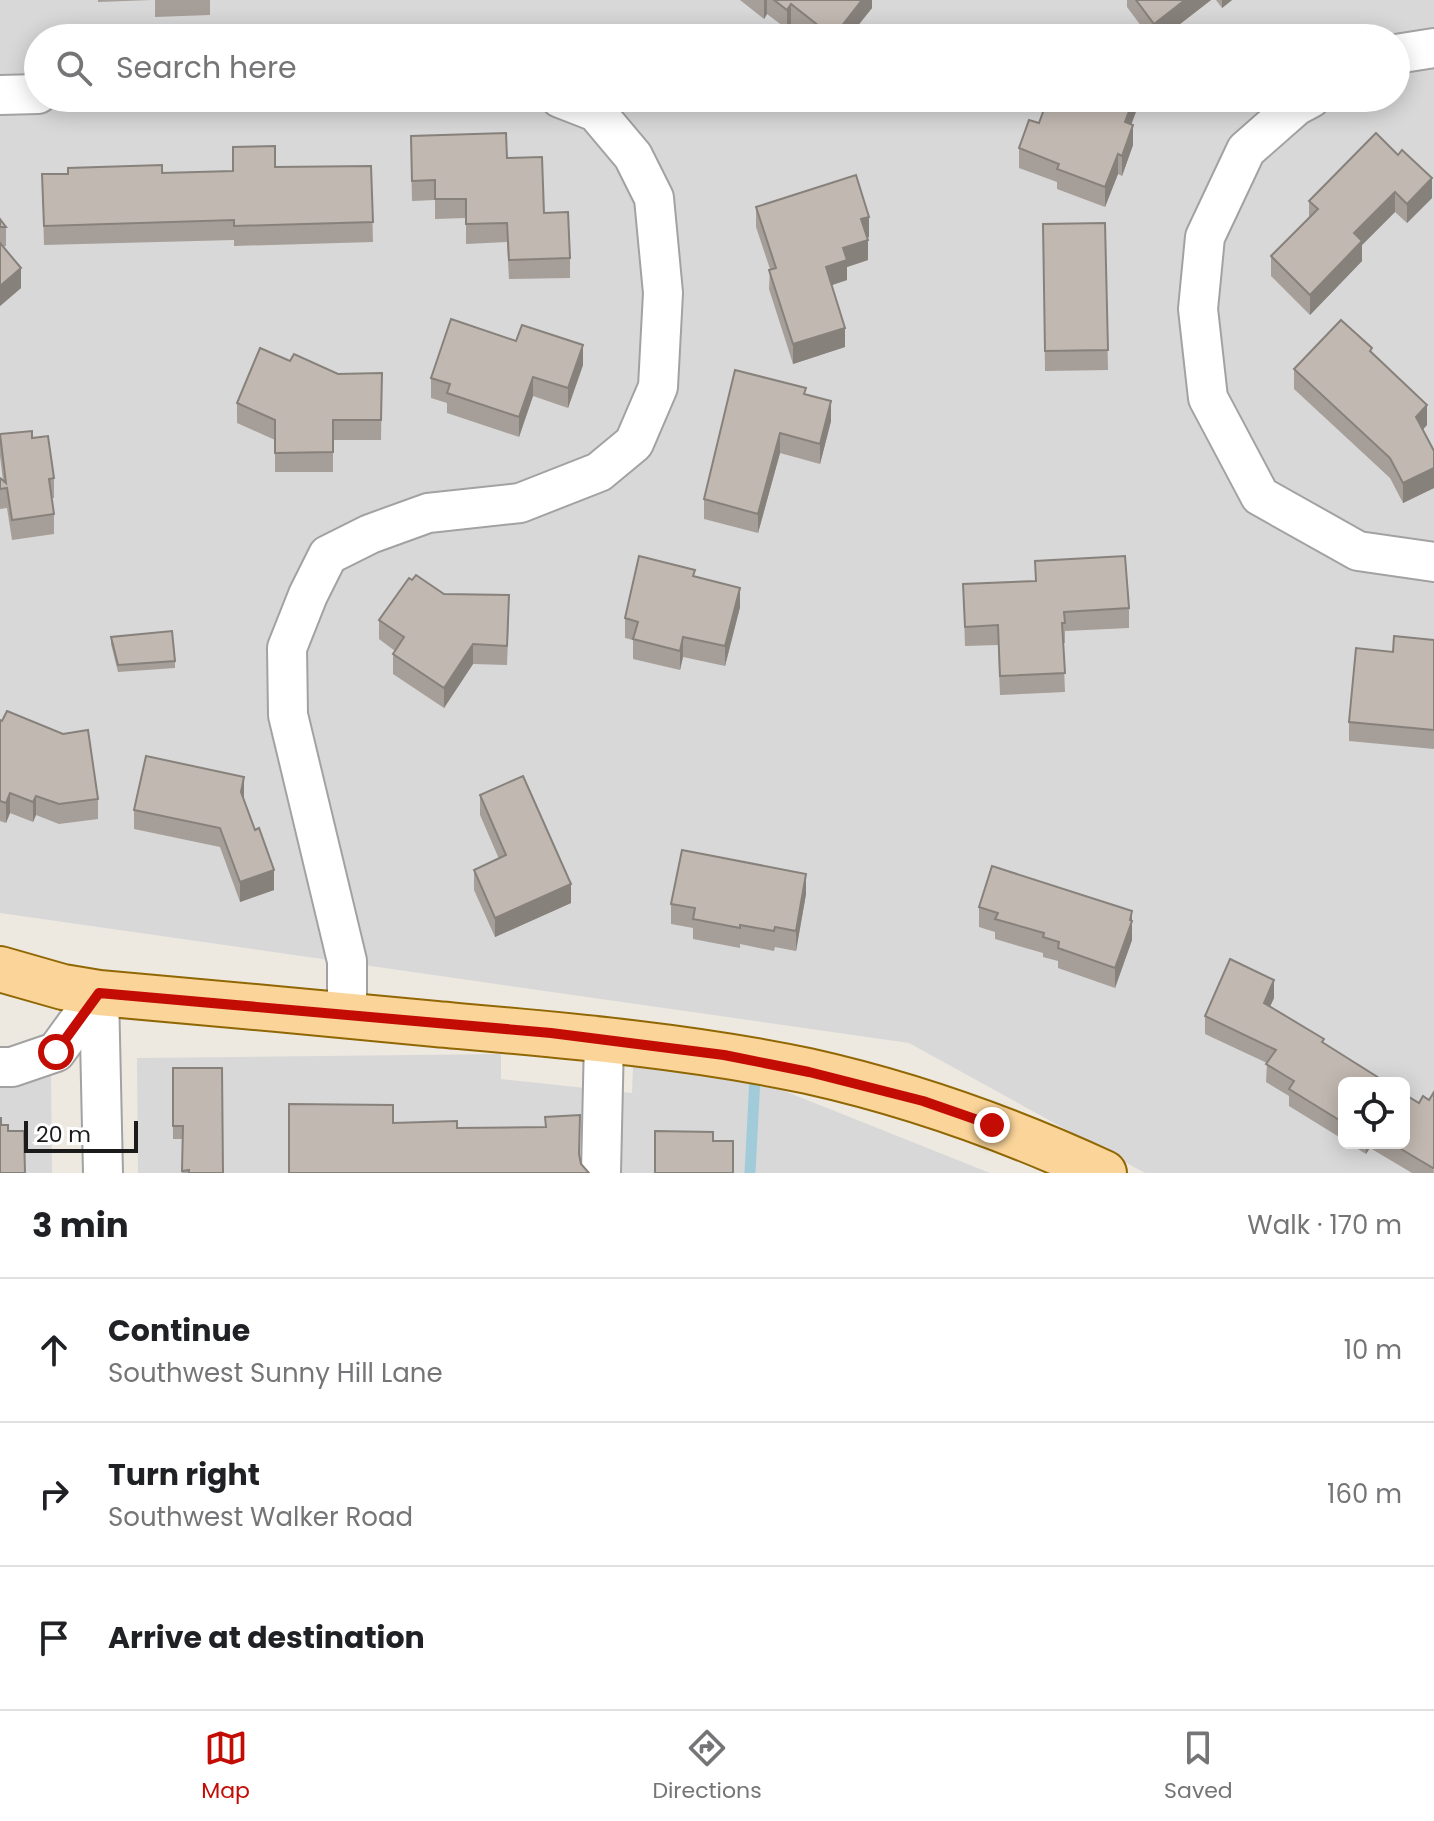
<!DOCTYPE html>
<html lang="en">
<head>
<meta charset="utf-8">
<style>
	:root { --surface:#fff; --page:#f6f6f6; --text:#202124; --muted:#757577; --line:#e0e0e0; --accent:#c30c04 }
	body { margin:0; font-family:Poppins,sans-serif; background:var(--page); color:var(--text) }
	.controls { position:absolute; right:24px; bottom:24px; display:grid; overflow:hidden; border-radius:12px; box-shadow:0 4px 20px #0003 }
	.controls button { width:72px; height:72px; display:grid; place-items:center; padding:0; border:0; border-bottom:2px solid var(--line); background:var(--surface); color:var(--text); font:40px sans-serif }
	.scale { position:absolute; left:24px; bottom:20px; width:114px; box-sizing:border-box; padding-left:8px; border:4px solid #1b1b1b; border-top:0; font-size:22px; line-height:28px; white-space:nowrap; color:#1b1b1b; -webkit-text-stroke:6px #fff; paint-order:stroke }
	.stop { position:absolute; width:24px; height:24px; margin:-18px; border:6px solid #c30c04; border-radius:50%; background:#fff }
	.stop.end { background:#c30c04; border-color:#fff; box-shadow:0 2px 8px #0008 }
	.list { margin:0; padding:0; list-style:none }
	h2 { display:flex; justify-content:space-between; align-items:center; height:104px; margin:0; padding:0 32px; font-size:34px }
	h2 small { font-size:26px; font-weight:400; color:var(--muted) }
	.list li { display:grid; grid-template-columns:52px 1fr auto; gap:24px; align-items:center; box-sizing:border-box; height:144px; padding:0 32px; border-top:2px solid var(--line) }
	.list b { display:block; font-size:30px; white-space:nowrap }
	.list p { margin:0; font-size:26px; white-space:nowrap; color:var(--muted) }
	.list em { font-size:26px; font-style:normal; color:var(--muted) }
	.icon { flex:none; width:44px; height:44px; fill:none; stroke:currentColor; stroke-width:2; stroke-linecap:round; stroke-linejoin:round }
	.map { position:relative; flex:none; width:1434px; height:1173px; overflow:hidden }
	.search { position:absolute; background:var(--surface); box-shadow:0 4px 20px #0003; left:24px; right:24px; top:24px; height:88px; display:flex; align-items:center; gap:20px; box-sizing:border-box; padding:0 28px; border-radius:44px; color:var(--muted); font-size:30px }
	.sheet { height:536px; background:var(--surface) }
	nav { display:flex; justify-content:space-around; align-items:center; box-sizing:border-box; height:112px; border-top:2px solid var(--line); background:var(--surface); font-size:22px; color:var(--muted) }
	nav a { display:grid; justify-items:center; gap:4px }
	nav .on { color:var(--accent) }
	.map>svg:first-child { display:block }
	.residential { fill:#d9d8d8; fill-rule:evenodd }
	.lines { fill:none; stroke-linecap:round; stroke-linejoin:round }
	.stream { stroke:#a2cbda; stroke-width:11 }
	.minor-casing { stroke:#a2a2a2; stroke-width:42 }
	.major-casing { stroke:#906703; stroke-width:48 }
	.minor { stroke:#fff; stroke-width:38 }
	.major { stroke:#fad499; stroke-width:44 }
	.wall { fill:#a69e98 }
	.shaded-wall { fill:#87817c }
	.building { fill:#c1b8b1; stroke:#87817c; stroke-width:2 }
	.route { stroke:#c30c04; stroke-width:10 }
</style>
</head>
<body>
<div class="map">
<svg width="1434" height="1173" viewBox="0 0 1434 1173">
	<rect width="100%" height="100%" fill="#ede9e1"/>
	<g class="residential">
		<path d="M0 0H1434V1173H1145L909 1043 0 913ZM38 38H1396V98H38ZM1344 1083H1404V1143H1344Z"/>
		<path d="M501 1054V1079L632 1093 633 1067 728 1074 772 1086 990 1173H138L137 1058Z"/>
		<path d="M0 1071H51L52 1173H0Z"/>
	</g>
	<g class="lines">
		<path class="stream" d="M750 1173 755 1077"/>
		<defs>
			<g id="minor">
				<path d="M1396 54 1434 48"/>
				<path d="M0 95 38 94"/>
				<path d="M1311 98 1296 106 1246 150 1205 237 1198 309 1208 398 1260 496 1358 551 1434 562"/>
				<path d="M99 993 103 1173"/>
				<path d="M347 1016V961L288 715 287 648 308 595 328 555 370 534 428 513 520 503 599 472 634 443 658 387 663 293 654 198 633 156 596 112 560 98"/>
				<path d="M0 1067H12L56 1052 99 993"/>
				<path d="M601 1173 604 1040"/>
			</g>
			<path id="major" d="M0 969 63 987 99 993C211 1003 324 1013 436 1024 560 1035 685 1045 808 1071 911 1094 1009 1129 1104 1173"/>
		</defs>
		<use href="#minor" class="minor-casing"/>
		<use href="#major" class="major-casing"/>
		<use href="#minor" class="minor"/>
		<use href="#major" class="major"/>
	</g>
	<g class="wall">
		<path d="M98 0H151L98 2Z"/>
		<path d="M155 0H210V15L155 17Z"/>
		<path d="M740 0H872V8L848 38H809L791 24 787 29 767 14 764 19Z"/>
		<path d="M1127 0H1211L1162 38H1150L1127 7Z"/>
		<path d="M1216 0H1232L1222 8Z"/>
		<path d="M1048 98H1141L1131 124 1133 145 1122 176 1118 174 1105 207 1057 189V182L1019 168V148L1039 123Z"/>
		<path d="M1376 133 1432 198 1407 223 1395 212 1362 245V261L1310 315 1271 276V256L1309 218V201Z"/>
		<path d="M411 156 507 158 544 213 570 258V278L509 279 507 242 466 244V218L435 219V200L412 201Z"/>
		<path d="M371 166 373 242 234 246V240L44 245 42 174 162 173 233 171 275 167Z"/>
		<path d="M756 207 869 237H867L868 260 847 267V280L832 285 845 347 793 364 769 289 770 269 756 227Z"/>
		<path d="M0 219 6 227V246L3 247 21 288 0 306Z"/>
		<path d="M1105 223 1108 370 1045 371 1043 224Z"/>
		<path d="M1372 353 1427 425 1423 429 1434 451V488L1403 503 1390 478 1294 389V369Z"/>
		<path d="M290 361 338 374 382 373 381 440H333V472H275V440L237 423V403Z"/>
		<path d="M583 365 568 408 533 396 519 437 447 413V403L431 398V378Z"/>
		<path d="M806 395 831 421 820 464 780 453 758 533 704 519V499Z"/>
		<path d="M0 434 32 438 54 478V498H52L54 514V534L12 540 7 508 0 509V478L3 481 0 456Z"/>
		<path d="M695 577 740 607 725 666 683 657 680 670 633 659V640L625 638V618Z"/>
		<path d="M412 580 444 594 509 615 507 665 473 664 444 708 393 674V654L395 651 379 639V620Z"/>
		<path d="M963 584 1129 608V628L1065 631V643H1063L1065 692 1000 695 998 645 965 646Z"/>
		<path d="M111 637 175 661V668L118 672 111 644Z"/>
		<path d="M1434 640V749L1349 741V722L1393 652Z"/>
		<path d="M0 720 98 799V819L59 824 36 815 33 822 10 813 6 823 0 821Z"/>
		<path d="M480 795 571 903 495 937 474 890V870L499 859 480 815Z"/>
		<path d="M244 797 243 799 274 890 240 902 220 847 134 829V810Z"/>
		<path d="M806 894 796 951 775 947 774 951 740 944V948L693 939V928L671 924V904Z"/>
		<path d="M979 907 1132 911V940L1115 988 1058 968V961L1043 957V953L995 939V932L979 927Z"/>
		<path d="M1274 998 1270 1006 1324 1043 1344 1083V1140L1289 1106V1096L1266 1082 1267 1063 1205 1034V1016Z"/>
		<path d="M173 1068 223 1173H182L183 1139H173Z"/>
		<path d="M1423 1096 1434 1173H1412L1370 1148 1366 1154 1348 1143H1404L1419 1103Z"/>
	</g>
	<g class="shaded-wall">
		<path d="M764 0H767V14L764 19Z"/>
		<path d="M862 0H872V8L848 38H833Z"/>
		<path d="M1185 0H1211L1162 38H1154V24Z"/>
		<path d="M1222 0H1232L1222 8Z"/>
		<path d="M791 4V24L787 29V10Z"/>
		<path d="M1134 98H1141L1125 142V122Z"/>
		<path d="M1133 125V145L1122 176V156Z"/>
		<path d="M1118 154V174L1105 207V187Z"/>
		<path d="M1432 178V198L1407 223V204Z"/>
		<path d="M1395 192V212L1362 245V261L1310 315V295L1354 233Z"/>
		<path d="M869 217V237L861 239V219Z"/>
		<path d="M868 240V260L847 267V280L826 287V267L843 248Z"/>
		<path d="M21 268V288L0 306V286Z"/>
		<path d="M845 328V347L793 364V344Z"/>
		<path d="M583 345V365L568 408V388Z"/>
		<path d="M533 377V396L519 437V417Z"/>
		<path d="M831 401V421L820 464V444Z"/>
		<path d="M1427 405V425L1416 437V417Z"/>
		<path d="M780 433V453L758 533V514Z"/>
		<path d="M1434 468V488L1403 503V483Z"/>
		<path d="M740 588V607L725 666V646Z"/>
		<path d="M683 637V657L680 670V651Z"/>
		<path d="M473 644V664L444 708V688Z"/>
		<path d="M244 777V797L241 812V792Z"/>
		<path d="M10 793V813L6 823V803Z"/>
		<path d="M36 796V815L33 822V802Z"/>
		<path d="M274 870V890L240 902V882Z"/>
		<path d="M806 874V894L796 951V931Z"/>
		<path d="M571 884V903L495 937V918Z"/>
		<path d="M1132 911V940L1115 988V968Z"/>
		<path d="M1274 980V998L1264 1020V1003Z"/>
		<path d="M1366 1143H1370V1148L1366 1154Z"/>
	</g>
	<g class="building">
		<path d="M774 0H862L833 37 791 4 787 10Z"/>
		<path d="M1136 0H1185L1154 24Z"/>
		<path d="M1048 98H1134L1125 122 1133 125 1122 156 1118 154 1105 187 1057 169 1059 164 1019 148 1029 120 1039 123Z"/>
		<path d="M506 133 507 158 542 157 544 213 568 212 570 258 509 260 507 223 466 224V199H435V180L412 181 411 136Z"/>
		<path d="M1376 133 1398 155 1402 150 1432 178 1407 204 1395 192 1354 233 1362 241 1310 295 1271 256 1318 209 1309 201Z"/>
		<path d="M275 146V167L371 166 373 222 234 226V220L44 226 42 174H68V168L162 165V173L233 171V147Z"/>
		<path d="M856 175 869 217 861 219 868 240 843 248 847 260 826 267 845 328 793 344 769 270 776 268 756 207Z"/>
		<path d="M0 219 6 227H0Z"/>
		<path d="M1105 223 1108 350 1045 351 1043 224Z"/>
		<path d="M0 243 21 268 0 286Z"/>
		<path d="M451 319 516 341 522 325 583 345 568 388 533 377 519 417 447 393 450 384 431 378Z"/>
		<path d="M1341 320 1372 348 1370 351 1427 405 1416 417 1434 451V468L1403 483 1390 458 1294 369Z"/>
		<path d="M260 348 290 361 294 354 338 374 382 373 381 420H333V452L275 453V420L237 403Z"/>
		<path d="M735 370 806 388 804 394 831 401 820 444 780 433 758 514 704 499Z"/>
		<path d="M32 431V438L48 436 54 478 49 479 54 514 12 520 7 488 0 489V478L6 483 0 434Z"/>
		<path d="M639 556 695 570 693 576 740 588 725 646 683 637 680 651 633 639 638 622 625 618Z"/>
		<path d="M1125 556 1129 608 1064 612 1065 623H1062L1065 673 1000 676 998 625 965 627 963 584 1036 581 1035 561Z"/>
		<path d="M416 575 444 594 509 595 507 646 473 644 444 688 393 654 404 637 379 620 409 578 412 580Z"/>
		<path d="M172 631 175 661 118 665 111 637Z"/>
		<path d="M1394 636 1434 640V730L1349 722 1356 648 1393 652Z"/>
		<path d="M7 711 63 734 88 730 98 799 59 804 36 796 33 802 10 793 6 803 0 801V720L2 721Z"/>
		<path d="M146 756 244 777 241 792 255 830 259 828 274 870 240 882 220 828 134 810Z"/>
		<path d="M523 776 571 884 495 918 474 870 506 855 480 795Z"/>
		<path d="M682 850 806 874 796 931 775 927 774 931 740 925V928L693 919 695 908 671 904Z"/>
		<path d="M992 866 1132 911 1130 920 1132 921 1115 968 1058 948 1059 942 1043 937 1044 933 995 919 998 913 979 907Z"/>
		<path d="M1230 959 1274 980 1264 1003 1324 1039 1322 1042 1387 1083H1344V1123L1289 1089 1294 1081 1266 1064 1276 1050 1205 1016Z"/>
		<path d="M173 1068H222L223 1173H189V1170L182 1171 183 1126H173Z"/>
		<path d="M1434 1092V1167L1433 1168 1391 1143H1404V1094L1419 1103 1423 1096 1429 1100Z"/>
		<path d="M289 1104 393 1105V1123L457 1121V1128L546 1127 545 1117 580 1115 579 1154 581 1164 589 1173H289Z"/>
		<path d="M0 1118H1V1125H8V1131H24L25 1173H0Z"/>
		<path d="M655 1131 713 1132V1141H733V1173H655Z"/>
	</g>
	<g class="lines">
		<path class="route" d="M56 1052 99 993 551 1033 724 1055 809 1072 923 1101 992 1125"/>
	</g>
</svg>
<div class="controls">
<button><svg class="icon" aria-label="locate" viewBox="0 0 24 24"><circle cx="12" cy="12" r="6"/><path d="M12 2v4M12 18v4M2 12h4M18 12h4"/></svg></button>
</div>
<div class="scale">20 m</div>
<div class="stop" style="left:56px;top:1052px"></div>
<div class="stop end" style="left:992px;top:1125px"></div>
<div class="search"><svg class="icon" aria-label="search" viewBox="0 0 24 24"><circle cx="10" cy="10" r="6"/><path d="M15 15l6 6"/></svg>Search here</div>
</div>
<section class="sheet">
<h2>3 min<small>Walk · 170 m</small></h2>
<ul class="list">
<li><svg class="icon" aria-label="ahead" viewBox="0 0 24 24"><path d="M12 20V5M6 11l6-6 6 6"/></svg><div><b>Continue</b><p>Southwest Sunny Hill Lane</p></div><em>10 m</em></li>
<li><svg class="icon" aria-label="right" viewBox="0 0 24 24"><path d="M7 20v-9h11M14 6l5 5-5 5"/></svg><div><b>Turn right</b><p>Southwest Walker Road</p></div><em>160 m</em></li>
<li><svg class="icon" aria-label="arrive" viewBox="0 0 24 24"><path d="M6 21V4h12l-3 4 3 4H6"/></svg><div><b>Arrive at destination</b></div></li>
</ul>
</section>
<nav>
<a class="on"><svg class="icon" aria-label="map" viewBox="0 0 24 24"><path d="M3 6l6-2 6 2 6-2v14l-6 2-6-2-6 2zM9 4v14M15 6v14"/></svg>Map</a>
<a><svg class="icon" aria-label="directions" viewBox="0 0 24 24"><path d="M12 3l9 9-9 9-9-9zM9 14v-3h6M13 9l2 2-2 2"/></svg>Directions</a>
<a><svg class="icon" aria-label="saved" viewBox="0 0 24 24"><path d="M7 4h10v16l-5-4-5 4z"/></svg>Saved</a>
</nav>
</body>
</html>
